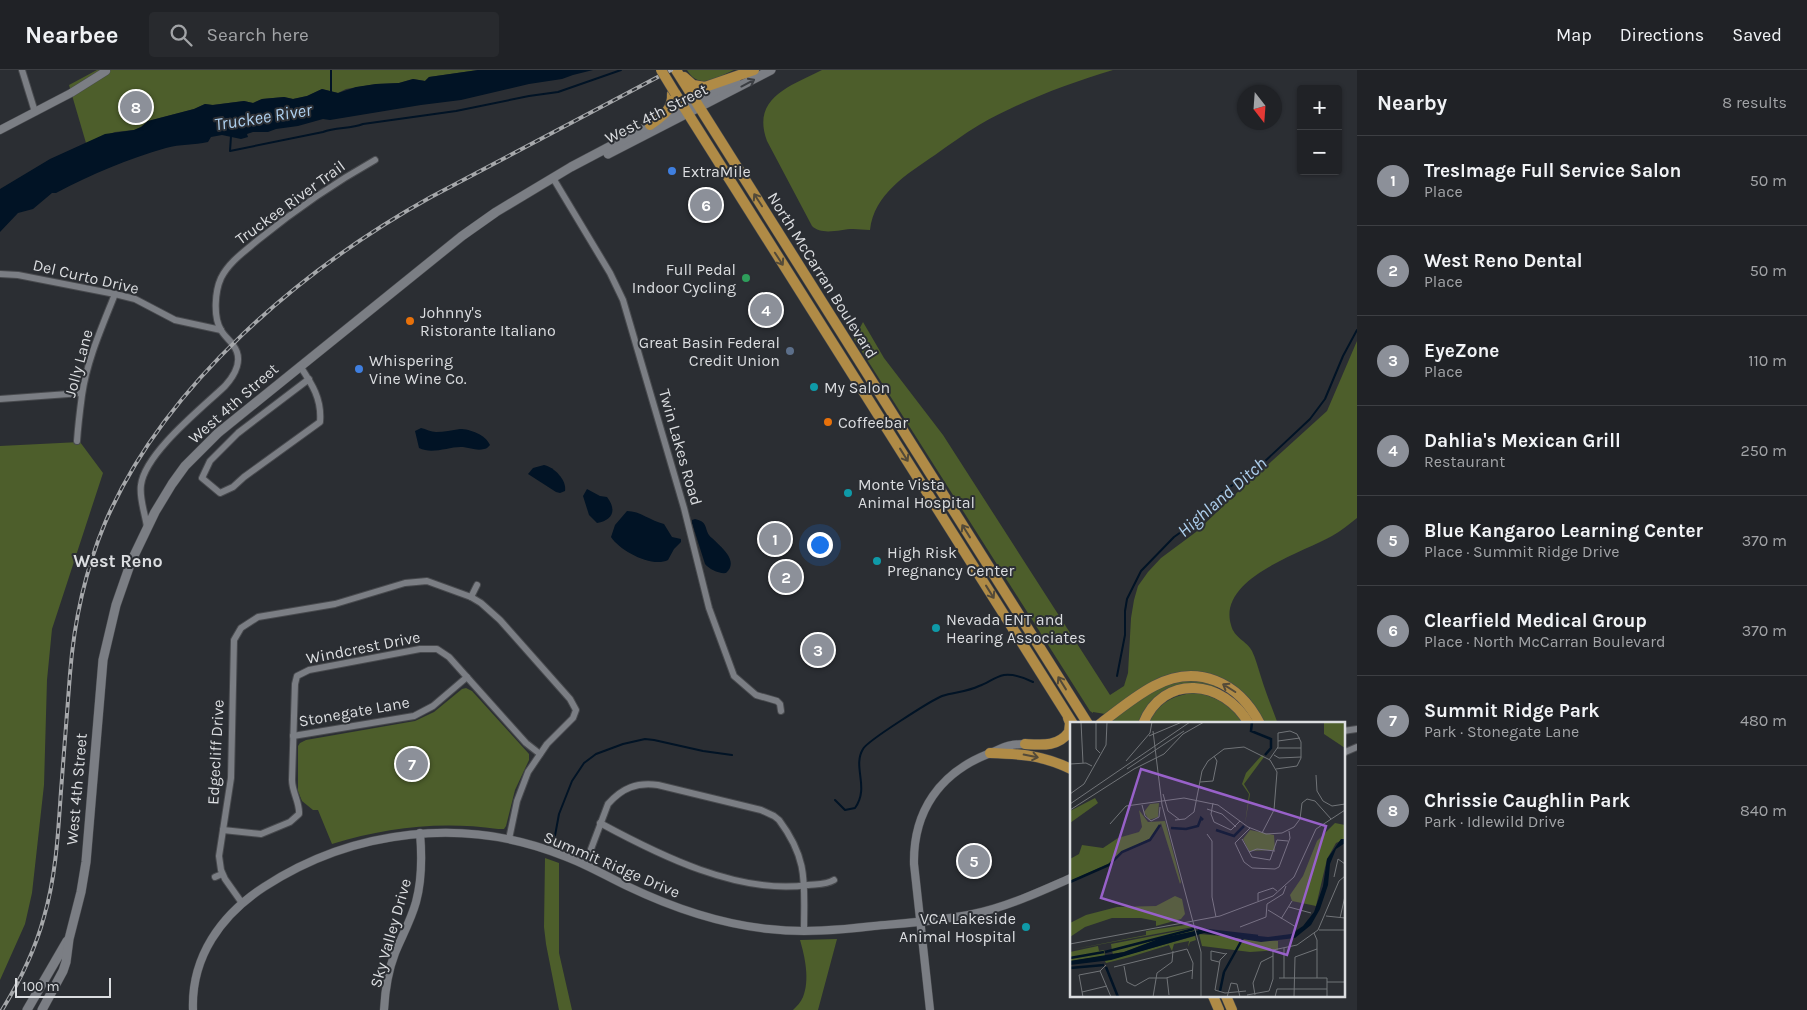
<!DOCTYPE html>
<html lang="en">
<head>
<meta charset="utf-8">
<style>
	:root { --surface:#202226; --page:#282a2e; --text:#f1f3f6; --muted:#a2a4a7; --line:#3d3f43; --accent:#8c9099 }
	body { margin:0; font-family:Karla,sans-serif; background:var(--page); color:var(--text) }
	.controls { position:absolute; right:15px; top:15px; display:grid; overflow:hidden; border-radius:5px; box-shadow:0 1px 4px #0004 }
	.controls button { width:45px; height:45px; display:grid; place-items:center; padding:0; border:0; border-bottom:1px solid var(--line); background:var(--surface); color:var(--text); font:25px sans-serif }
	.compass { position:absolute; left:1237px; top:15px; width:45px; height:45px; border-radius:50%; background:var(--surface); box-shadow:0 1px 4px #0004; rotate:163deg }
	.scale { position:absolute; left:15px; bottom:12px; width:96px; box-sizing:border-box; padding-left:5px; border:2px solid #dbdde0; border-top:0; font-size:14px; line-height:18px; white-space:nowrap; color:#dbdde0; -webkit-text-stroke:4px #2b2e33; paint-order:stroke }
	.you { position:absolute; left:819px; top:474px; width:18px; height:18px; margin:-12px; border:4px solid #fff; border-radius:50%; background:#1a73e8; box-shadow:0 0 0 8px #1a73e833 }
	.badge { display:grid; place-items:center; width:32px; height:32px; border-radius:50%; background:var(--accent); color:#fff; font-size:16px; font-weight:700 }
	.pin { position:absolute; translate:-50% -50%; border:2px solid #fff; box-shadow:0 1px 5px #0006 }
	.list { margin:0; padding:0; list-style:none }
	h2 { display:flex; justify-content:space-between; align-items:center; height:65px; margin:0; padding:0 20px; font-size:21px }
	h2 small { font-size:16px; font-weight:400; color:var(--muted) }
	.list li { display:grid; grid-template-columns:32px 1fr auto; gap:15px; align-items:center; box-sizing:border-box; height:90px; padding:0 20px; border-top:1px solid var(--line) }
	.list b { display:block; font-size:19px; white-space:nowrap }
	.list p { margin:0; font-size:16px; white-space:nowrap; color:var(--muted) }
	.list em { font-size:16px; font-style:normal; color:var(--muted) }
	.icon { flex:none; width:28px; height:28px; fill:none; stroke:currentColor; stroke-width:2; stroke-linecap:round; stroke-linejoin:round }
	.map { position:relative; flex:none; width:1357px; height:940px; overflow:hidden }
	header { display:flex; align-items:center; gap:30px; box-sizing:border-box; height:70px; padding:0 25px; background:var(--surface); border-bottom:1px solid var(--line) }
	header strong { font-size:24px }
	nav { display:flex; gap:28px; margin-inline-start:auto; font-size:18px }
	.search { width:350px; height:45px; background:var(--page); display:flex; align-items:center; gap:12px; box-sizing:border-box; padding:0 18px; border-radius:5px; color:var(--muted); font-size:19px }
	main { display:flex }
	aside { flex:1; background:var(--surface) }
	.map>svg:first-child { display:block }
	.green { fill:#4d5e2b }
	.water { fill:#011325 }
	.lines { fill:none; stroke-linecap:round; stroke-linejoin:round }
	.stream { stroke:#011325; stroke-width:2 }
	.minor-casing { stroke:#484a4e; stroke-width:8 }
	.tertiary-casing { stroke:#484a4e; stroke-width:9 }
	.secondary-casing { stroke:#484a4e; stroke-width:10 }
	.primary-casing { stroke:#484a4e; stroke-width:11 }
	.minor { stroke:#7b7e84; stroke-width:6 }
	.tertiary { stroke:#7b7e84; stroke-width:8 }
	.secondary { stroke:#7b7e84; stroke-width:9 }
	.primary { stroke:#b08b46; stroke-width:10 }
	.rail-casing { stroke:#a6a8ab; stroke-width:4 }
	.rail { stroke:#2b2e33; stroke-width:2; stroke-dasharray:5.5; stroke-linecap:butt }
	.primary-bridge-casing { stroke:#484a4e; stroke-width:11; stroke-linecap:butt }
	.primary-bridge { stroke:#b08b46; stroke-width:10 }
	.oneway { stroke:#3b3e43 }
	.oneway2 { stroke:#534a39 }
	.shop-dot { fill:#3f7fe0; stroke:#2b2e33; stroke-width:2 }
	.leisure-dot { fill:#2e9e5b; stroke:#2b2e33; stroke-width:2 }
	.food-dot { fill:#e8710a; stroke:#2b2e33; stroke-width:2 }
	.service-dot { fill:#5c6f8a; stroke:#2b2e33; stroke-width:2 }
	.culture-dot { fill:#0f9aa8; stroke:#2b2e33; stroke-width:2 }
	.labels { text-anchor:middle; stroke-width:4; stroke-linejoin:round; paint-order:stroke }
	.street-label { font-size:16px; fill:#dbdde0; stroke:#2b2e33 }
	.poi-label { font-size:16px; fill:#dbdde0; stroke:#2b2e33; text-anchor:start }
	.water-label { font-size:18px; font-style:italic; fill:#adcfee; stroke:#2b2e33 }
	.neighbourhood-label { font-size:18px; font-weight:bold; fill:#dbdde0; stroke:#2b2e33 }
	.inset-river { fill:none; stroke:#011325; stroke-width:2.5 }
	.inset-road { fill:none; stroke:#717478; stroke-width:1 }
	.view { fill:#9861c9; fill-opacity:0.15; stroke:#9861c9; stroke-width:2.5 }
	.inset-edge { fill:none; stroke:#dbdde0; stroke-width:2.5 }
</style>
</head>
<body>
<header>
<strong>Nearbee</strong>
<div class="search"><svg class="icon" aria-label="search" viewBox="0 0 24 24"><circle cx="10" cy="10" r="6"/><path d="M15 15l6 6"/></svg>Search here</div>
<nav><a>Map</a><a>Directions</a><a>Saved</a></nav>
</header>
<main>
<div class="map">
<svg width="1357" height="940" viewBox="0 0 1357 940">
	<rect width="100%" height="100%" fill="#2b2e33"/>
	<g class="green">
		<path d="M97 0H478L429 7 425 11 413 9 399 13 376 14 346 19 338 23 322 19 307 26 293 29 284 27 262 29 253 33 244 31 212 35 205 34 194 39 148 51 141 57 134 60 115 62 86 73 69 15Z"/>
		<path d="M687 0H734C717 7 700 21 687 0Z"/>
		<path d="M822 0H1113C1067 14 1021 31 979 55 964 64 949 75 935 85 907 104 874 124 870 160 864 160 859 159 853 159 841 159 822 166 812 156L767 71C751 28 790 16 822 0Z"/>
		<path d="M863 252 884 288 943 365 1110 625 1124 616 1128 603 1131 548 1134 530 1138 516 1148 502 1161 488 1196 462 1241 419 1327 341 1357 271V448C1349 454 1341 461 1332 466 1302 483 1217 508 1231 555 1234 568 1247 571 1252 581 1256 589 1258 598 1261 607 1266 623 1272 638 1278 654H1265L1250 629 1231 613 1170 605 1151 612 1105 644 1093 642V643L1090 641 854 269Z"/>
		<path d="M80 372 103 403 52 559 47 610 44 715 32 823 25 854 0 910V376Z"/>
		<path d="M1192 609 1218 615 1216 619 1182 616 1140 654H1106L1152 620 1165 614Z"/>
		<path d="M466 618 472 621 529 684V690L515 720 506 756 504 759H498C441 751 387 757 332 774L318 740H313L302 731 298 721V676L300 673 306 670 415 651 434 642 462 619Z"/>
		<path d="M1197 622C1218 629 1231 633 1243 654H1148C1160 631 1172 626 1197 622Z"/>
		<path d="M545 788 559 793V883L572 940H559L546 874 544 857Z"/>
		<path d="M837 869 818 940H793C797 936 801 932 803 927 810 910 805 887 800 870Z"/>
	</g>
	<g class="water">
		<path d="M478 0H593L573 5 562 9 529 14 461 30 421 35 330 50 323 49 298 56 276 59 268 62H253L247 64 248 67 241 69 222 65 211 67 208 72C194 75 180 74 166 78 128 89 92 104 56 123H52L33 139 18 143 0 162V119L50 89 105 64 134 60 141 57 148 51 194 39 205 34 213 35 244 31 253 33 262 29 284 27 293 29 307 26 322 19 338 23 356 17 376 14 399 13 413 9 425 11 429 7Z"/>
		<path d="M421 358C426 359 431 362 436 362 444 362 452 360 460 359 470 359 486 365 490 375 487 378 488 378 484 379 477 381 470 378 463 377 449 376 433 385 419 378L415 361Z"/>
		<path d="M544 395C554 397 567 410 565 421L560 423 556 422 528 404 533 398Z"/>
		<path d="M587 419 600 426 607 427C617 440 613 450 597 453L589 445 583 426Z"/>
		<path d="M627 441C640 441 651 451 664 454L672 467 681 469V472L674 479 668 490C652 498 620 481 611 467L615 455Z"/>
		<path d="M695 449C710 452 703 461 712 468 720 476 740 491 726 503 719 504 709 499 705 494L692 453V450Z"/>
	</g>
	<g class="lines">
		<g class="stream">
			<path d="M331 22V0"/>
			<path d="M231 66 230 81 323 62C336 57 350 59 363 54L456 41 529 26 558 22 621 0"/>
			<path d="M1117 606 1125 565V541L1127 529 1141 501 1174 467 1195 452 1220 424 1262 394 1310 349 1325 329 1343 286 1357 260"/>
			<path d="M835 730 845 740 855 738C870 717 852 697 863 679 867 671 932 630 942 626 954 622 967 622 979 616 988 613 994 607 1004 605 1013 604 1025 608 1033 612"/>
			<path d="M554 771 559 744 572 711 584 693 596 684 623 674 645 669 654 670 703 681 732 685"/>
		</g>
		<defs>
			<g id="minor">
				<path d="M22 0 35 42"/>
				<path d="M553 108 610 203 623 230 684 438 709 538 734 606 756 625 777 631 780 634 781 641"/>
				<path d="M0 204 18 205 115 224 135 229 175 250 221 260"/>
				<path d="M300 296C312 314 322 329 320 352L244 407 233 417 220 423 202 408 210 391 238 363 309 309"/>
				<path d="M0 329 82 323"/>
				<path d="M77 371C78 356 80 340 82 325 87 290 102 257 115 224"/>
				<path d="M147 457C145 443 139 428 141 415 145 383 202 338 225 316 235 305 244 289 233 275 230 270 224 266 221 260 213 247 215 221 221 208 229 192 245 181 258 170 295 140 334 113 375 90"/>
				<path d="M471 527 477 515"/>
				<path d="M1343 661 1357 659"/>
				<path d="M293 666 414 646 433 636 467 607"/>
				<path d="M1343 683 1357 677"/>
				<path d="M600 753C659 785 739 825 808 815 817 814 826 815 834 810"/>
				<path d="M223 760 261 764 290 752 299 744C300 733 292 722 292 710L295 614 297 606 309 600 420 579H437L449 587 526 673 540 684"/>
				<path d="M585 795 608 734C622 718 637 712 658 715L761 740 774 746 779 750C809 790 804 814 804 861"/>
				<path d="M215 807 222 804"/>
				<path d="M242 833 225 809 221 800 219 786 231 708 234 570 241 558 258 547 335 534 405 513 427 511 471 527 481 533 500 550 570 629 576 640 573 648 547 674 528 702 517 731 509 769"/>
			</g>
			<g id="tertiary">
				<path d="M0 60 71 23 106 1"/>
				<path d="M193 940C191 887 221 845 264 817 353 759 465 746 564 786 586 794 606 806 627 816 673 838 719 854 769 859 804 863 839 860 874 856 907 853 940 851 973 844 1007 837 1039 822 1071 808"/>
				<path d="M384 940C385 921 388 901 395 883 402 866 411 850 416 832 422 810 422 786 420 763"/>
				<path d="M930 940 914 794C913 741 940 703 988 684 1003 678 1007 674 1025 674"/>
			</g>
			<g id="secondary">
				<path d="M608 84 771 0"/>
				<path d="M27 940 67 871"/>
				<path d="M42 940 63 901 66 892 69 869 81 822 86 792 103 590 116 535 131 492 155 442 172 414 185 396 218 363 462 166 496 142 571 97 736 10"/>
			</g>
			<g id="primary">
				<path d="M676 0 1088 654"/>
				<path d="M684 7 693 15 705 17 754 0"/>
				<path d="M675 23 1073 654"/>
				<path d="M650 55C662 46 673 40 672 24"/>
				<path d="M1100 654C1117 641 1135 626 1154 616 1197 593 1239 612 1260 654"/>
				<path d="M1143 654C1163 603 1224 609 1249 654"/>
				<path d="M1025 674C1042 675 1058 677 1069 662L1070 653 1068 648"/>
				<path d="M990 683C1021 684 1042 685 1071 699"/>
				<path d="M1213 926 1219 940"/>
				<path d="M1226 926 1232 940"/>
			</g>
		</defs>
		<use href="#minor" class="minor-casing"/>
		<use href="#tertiary" class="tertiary-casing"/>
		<use href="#secondary" class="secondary-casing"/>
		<use href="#primary" class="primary-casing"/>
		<use href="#minor" class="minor"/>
		<use href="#tertiary" class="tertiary"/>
		<use href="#secondary" class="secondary"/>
		<use href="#primary" class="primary"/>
		<defs>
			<path id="rail" d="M2 940C20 911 35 880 44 847 56 806 58 764 61 721 64 682 67 643 70 604 74 552 85 501 105 453 164 315 303 198 431 127L671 0"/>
		</defs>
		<use href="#rail" class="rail-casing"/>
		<use href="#rail" class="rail"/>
		<defs>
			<path id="primary-bridge" d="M661 0 675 23"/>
		</defs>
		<use href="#primary-bridge" class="primary-bridge-casing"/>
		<use href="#primary-bridge" class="primary-bridge"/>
	</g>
	<defs><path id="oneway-shaft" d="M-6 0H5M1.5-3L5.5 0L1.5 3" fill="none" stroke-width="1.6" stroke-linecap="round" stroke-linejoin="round" transform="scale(1.25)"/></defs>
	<use class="oneway" href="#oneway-shaft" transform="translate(748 13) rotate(-28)"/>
	<g class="oneway2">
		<use href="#oneway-shaft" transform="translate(758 130) rotate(-123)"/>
		<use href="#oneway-shaft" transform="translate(779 189) rotate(57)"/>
		<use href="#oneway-shaft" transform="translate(904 385) rotate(58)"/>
		<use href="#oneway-shaft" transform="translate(966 461) rotate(-122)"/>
		<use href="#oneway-shaft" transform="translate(990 522) rotate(58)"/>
		<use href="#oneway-shaft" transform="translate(1062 613) rotate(-122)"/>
		<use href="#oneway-shaft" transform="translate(1229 618) rotate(-148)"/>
		<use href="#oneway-shaft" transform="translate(1031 686) rotate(11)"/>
	</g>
	<g class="shop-dot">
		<circle cx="672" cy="101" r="5"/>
		<circle cx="359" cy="299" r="5"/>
	</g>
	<circle class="leisure-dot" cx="746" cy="208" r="5"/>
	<g class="food-dot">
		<circle cx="410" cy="251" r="5"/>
		<circle cx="828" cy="352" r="5"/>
	</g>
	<circle class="service-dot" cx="790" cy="281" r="5"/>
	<g class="culture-dot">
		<circle cx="814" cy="317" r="5"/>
		<circle cx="848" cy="423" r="5"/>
		<circle cx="877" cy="491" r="5"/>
		<circle cx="936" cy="558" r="5"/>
		<circle cx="1026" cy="857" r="5"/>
	</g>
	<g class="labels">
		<g class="street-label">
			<text transform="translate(656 43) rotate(-27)" y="6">West 4th Street</text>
			<text transform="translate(290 132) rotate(-36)" y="6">Truckee River Trail</text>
			<text transform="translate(823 205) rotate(58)" y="6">North McCarran Boulevard</text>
			<text transform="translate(86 206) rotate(13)" y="6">Del Curto Drive</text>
			<text transform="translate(78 293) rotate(-75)" y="6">Jolly Lane</text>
			<text transform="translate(233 333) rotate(-41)" y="6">West 4th Street</text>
			<text transform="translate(681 377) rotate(74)" y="6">Twin Lakes Road</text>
			<text transform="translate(363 577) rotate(-11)" y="6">Windcrest Drive</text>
			<text transform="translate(354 641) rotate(-10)" y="6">Stonegate Lane</text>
			<text transform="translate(215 682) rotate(-87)" y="6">Edgecliff Drive</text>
			<text transform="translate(76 719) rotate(-85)" y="6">West 4th Street</text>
			<text transform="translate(612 794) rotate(23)" y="6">Summit Ridge Drive</text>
			<text transform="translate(390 863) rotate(-74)" y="6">Sky Valley Drive</text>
		</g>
		<g class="poi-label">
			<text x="682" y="107">ExtraMile</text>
			<text x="736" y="205" text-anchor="end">Full Pedal<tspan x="736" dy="18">Indoor Cycling</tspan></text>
			<text x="420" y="248">Johnny's<tspan x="420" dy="18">Ristorante Italiano</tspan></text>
			<text x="780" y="278" text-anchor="end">Great Basin Federal<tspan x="780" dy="18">Credit Union</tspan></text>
			<text x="369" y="296">Whispering<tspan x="369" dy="18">Vine Wine Co.</tspan></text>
			<text x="824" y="323">My Salon</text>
			<text x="838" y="358">Coffeebar</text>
			<text x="858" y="420">Monte Vista<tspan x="858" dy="18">Animal Hospital</tspan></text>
			<text x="887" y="488">High Risk<tspan x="887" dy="18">Pregnancy Center</tspan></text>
			<text x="946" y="555">Nevada ENT and<tspan x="946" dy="18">Hearing Associates</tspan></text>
			<text x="1016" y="854" text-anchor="end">VCA Lakeside<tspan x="1016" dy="18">Animal Hospital</tspan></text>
		</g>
		<g class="water-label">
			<text transform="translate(263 47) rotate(-9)" y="6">Truckee River</text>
			<text transform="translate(1222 427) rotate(-41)" y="6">Highland Ditch</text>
		</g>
		<g class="neighbourhood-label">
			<text x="118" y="497">West Reno</text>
		</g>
	</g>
	<g transform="translate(1070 652)">
		<rect width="275" height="275" fill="#2b2e33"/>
		<path d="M254 0H275V26L254 12ZM192 33 194 35 174 62 180 72 175 102 179 72 172 62 176 51ZM25 76 28 81 0 101V89ZM89 81 88 95 79 98 74 90 80 82ZM69 88 78 100 95 99 111 160 110 162 91 101 81 116 50 131 40 141 0 159V137L9 132 12 123 33 126 48 116 69 110 72 105ZM265 101 275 103V117L266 121 257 137 246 184 222 179 220 173 233 154 247 119ZM180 108 204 113 205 128 179 129 173 117ZM105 174 112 177 115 192 111 197 86 204V199L71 196H42L15 205 0 215V201L16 193 47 185 86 184ZM121 202 123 205 0 228 76 213V209ZM124 206V209L89 217 54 230 43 232 42 229 41 222ZM129 212 208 219V228L180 230 132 224ZM125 214 126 218 120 220 118 225 119 219 104 222 102 229 99 223 60 235 36 241 35 239ZM28 224 29 229 34 228 35 234 0 239V230Z" fill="#4d5e2b"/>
		<path d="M271 117H275V121L266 127 260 142 258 163 250 187 241 203 225 216 191 220 134 211 41 238 0 243V239L54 230 91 216 130 208 198 215 221 212 233 204 244 190 253 164 257 137Z" fill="#011325"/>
		<path class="inset-river" d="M182 0 181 9 201 17V26L195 33M101 106 116 107 128 104 131 96 133 98M146 108 164 114 174 104M0 160 39 143 52 130 80 118 90 103M128 207 188 214M35 230 124 207M0 236 34 230M36 245 48 275M0 246 34 243M154 250 173 216M150 269 154 250"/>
		<path class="inset-road" d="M11 0 13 41M26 0V27L30 31M83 9 92 83 131 230V275M79 14 112 0M208 19 230 16M207 26H231M204 33 209 36 231 35M199 38 208 25V11M56 39 80 11 82 0M0 42 16 41 22 44M57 47 114 9M206 47 227 44 231 36V20L227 12 220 9 208 11M246 53 247 69 253 79 262 84 275 82M130 60 143 59 147 39 144 34M0 72 14 62 36 23 37 0M93 72 98 89 110 98M143 81 141 92 144 100 161 108 170 99M0 82 120 0M72 83 75 94 81 99 89 95 90 85M137 87 152 92 166 105M0 88 64 47 94 32 113 12 134 0M105 98 115 97 124 90 132 49 138 39 154 27 174 25 200 38 207 50 204 88 192 111M40 102 56 84 114 76 148 83 178 105 196 112 212 111 224 105 230 97 232 81 237 77 245 79 261 97M180 106 165 121 174 140 182 146 205 147 209 145 220 116 219 109M137 112 142 119V175L146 195M172 117 182 135 200 138 207 118 218 119M179 130 187 127 205 129M264 155 268 137 275 142M188 179V171L203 166 207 169M219 185 241 191M198 188 226 205M256 194 275 196M270 196 275 174M211 197 222 179M170 205 196 195 197 182 213 172 216 164M249 208H275M244 211 247 218V256M0 222 150 194 203 174 224 155 246 107 275 88M117 227 123 241 122 257M149 240 141 238V229L156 232M54 244 57 260 65 264 79 256H96L123 248M44 245 117 227M30 249 41 275M97 256 99 273M209 256H257V275M214 256V226M257 260H275M145 268 150 238 157 231M145 268 155 271 176 269M12 270 37 264M177 273 199 269 203 257V228L227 223 248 208 269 159 275 154M185 273 183 261 191 240 203 234M13 275 9 253 30 249 36 243M71 275H87M83 275 87 251 102 240 103 229M157 275 161 261 167 262 170 275M205 275 207 267H257M224 275 225 235 247 227"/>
		<path class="view" d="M71 47 256 104 217 233 31 176Z"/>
		<rect width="275" height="275" class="inset-edge"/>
	</g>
</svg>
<div class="controls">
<button>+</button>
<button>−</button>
</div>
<svg class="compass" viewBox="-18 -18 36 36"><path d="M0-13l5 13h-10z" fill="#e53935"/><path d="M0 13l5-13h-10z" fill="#a2a4a7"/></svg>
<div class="scale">100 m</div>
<div class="you"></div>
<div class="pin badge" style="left:775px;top:469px">1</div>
<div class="pin badge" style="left:786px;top:507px">2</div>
<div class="pin badge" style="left:818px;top:580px">3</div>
<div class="pin badge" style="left:766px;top:240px">4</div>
<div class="pin badge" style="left:974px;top:791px">5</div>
<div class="pin badge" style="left:706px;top:135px">6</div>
<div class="pin badge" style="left:412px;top:694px">7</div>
<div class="pin badge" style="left:136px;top:37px">8</div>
</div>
<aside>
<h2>Nearby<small>8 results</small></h2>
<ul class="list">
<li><span class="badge">1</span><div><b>TresImage Full Service Salon</b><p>Place</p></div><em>50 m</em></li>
<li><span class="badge">2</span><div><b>West Reno Dental</b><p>Place</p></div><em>50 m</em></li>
<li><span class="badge">3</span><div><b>EyeZone</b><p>Place</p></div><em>110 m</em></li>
<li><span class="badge">4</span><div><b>Dahlia's Mexican Grill</b><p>Restaurant</p></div><em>250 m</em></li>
<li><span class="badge">5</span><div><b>Blue Kangaroo Learning Center</b><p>Place · Summit Ridge Drive</p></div><em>370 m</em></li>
<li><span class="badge">6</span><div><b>Clearfield Medical Group</b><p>Place · North McCarran Boulevard</p></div><em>370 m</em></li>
<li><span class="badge">7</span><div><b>Summit Ridge Park</b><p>Park · Stonegate Lane</p></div><em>480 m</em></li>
<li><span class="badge">8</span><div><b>Chrissie Caughlin Park</b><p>Park · Idlewild Drive</p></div><em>840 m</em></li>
</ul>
</aside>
</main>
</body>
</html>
